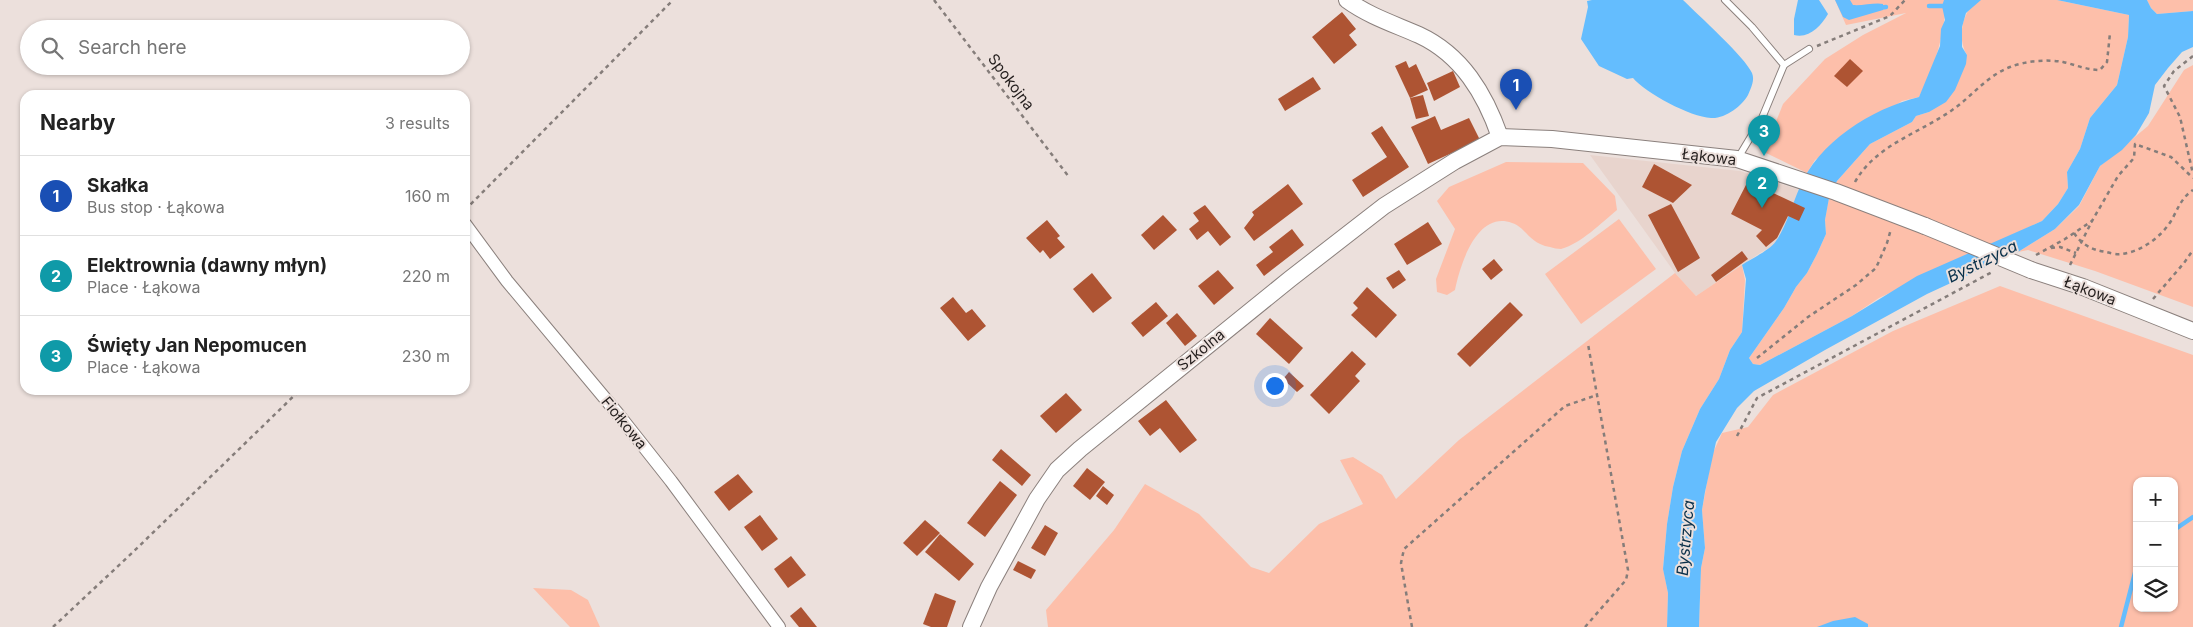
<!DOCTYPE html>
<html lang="en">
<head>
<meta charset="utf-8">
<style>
	:root { --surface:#fff; --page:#f2f2f2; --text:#222; --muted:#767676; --line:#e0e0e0; --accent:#1a73e8 }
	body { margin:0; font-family:Inter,sans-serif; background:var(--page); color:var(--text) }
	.controls { position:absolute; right:15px; bottom:15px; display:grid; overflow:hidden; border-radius:10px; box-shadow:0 1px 4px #0004 }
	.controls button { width:45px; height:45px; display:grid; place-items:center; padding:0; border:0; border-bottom:1px solid var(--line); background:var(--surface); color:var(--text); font:25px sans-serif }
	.you { position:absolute; left:1274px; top:385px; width:18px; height:18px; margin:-12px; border:4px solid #fff; border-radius:50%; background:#1a73e8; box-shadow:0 0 0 8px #1a73e833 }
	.badge { display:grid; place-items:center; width:32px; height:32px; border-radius:50%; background:var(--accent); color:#fff; font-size:16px; font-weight:700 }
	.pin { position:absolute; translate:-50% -41px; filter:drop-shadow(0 1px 2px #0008) }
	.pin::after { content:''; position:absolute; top:26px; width:18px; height:15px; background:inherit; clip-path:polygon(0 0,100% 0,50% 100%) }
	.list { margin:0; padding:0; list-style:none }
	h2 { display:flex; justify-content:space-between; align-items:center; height:65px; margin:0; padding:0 20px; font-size:21px }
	h2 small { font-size:16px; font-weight:400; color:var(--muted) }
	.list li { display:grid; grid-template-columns:32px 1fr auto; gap:15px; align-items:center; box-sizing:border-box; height:80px; padding:0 20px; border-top:1px solid var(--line) }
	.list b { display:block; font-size:19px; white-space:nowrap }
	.list p { margin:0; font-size:16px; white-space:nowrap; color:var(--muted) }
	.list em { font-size:16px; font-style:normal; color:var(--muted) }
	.icon { flex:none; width:28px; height:28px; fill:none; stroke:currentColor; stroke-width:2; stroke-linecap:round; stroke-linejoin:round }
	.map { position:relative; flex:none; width:2193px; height:627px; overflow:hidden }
	.search { position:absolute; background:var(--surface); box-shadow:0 1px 4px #0004; left:20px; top:20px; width:450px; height:55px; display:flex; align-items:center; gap:12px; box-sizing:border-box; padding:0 18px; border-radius:28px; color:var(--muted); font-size:19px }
	.panel { position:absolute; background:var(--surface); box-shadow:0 1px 4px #0004; left:20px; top:90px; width:450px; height:305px; border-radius:15px }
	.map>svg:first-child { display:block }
	.built { fill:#e8d4cd }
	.green { fill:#fdbfaa; fill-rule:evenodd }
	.water { fill:#64bdfe }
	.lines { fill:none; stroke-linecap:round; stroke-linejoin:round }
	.stream { stroke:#64bdfe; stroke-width:4.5 }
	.building { fill:#ae5433 }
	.service-casing { stroke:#8b807d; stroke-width:8 }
	.minor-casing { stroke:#8b807d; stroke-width:14 }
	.tertiary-casing { stroke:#8b807d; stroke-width:18 }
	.path { stroke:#857d7a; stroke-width:2.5; stroke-dasharray:4 4; stroke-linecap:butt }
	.service { stroke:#fff; stroke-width:6 }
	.minor { stroke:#fff; stroke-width:12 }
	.tertiary { stroke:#fff; stroke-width:16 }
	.tertiary-bridge-casing { stroke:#8b807d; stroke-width:18; stroke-linecap:butt }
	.tertiary-bridge { stroke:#fff; stroke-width:16 }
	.labels { text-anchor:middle; stroke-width:4; stroke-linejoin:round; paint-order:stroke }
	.street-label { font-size:15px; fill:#231e1d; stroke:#ece0dc }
	.water-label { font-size:16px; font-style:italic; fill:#09304a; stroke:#ece0dc }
</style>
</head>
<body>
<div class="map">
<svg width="2193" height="627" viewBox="0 0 2193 627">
	<rect width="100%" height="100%" fill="#ece0dc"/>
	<path class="built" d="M1590 155 1740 171 1847 205 1760 253 1696 296 1675 273Z"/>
	<g class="green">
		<path d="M1835 0H1946C1945 33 1935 67 1919 97L1902 101 1815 160 1807 173 1764 152 1783 104 1825 59 1863 35 1906 13 1846 25Z"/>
		<path d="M1980 0H2057L2129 15 2128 37 2117 85 2090 118 2080 149 2067 172 2068 188 2058 204 2042 221 1879 298 1852 316 1760 365 1753 364 1749 358 1784 308 1796 287 1807 273 1817 254 1826 234 1825 220 1829 198 1837 181 1870 144 1912 122 1916 116 1929 112 1967 55C1960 44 1960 27 1966 15 1968 9 1976 4 1980 0Z"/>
		<path d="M2147 0H2193V11L2157 14 2151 8Z"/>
		<path d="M2193 65V307L2095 271 2028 250 2018 252 2055 229 2079 206 2100 166 2148 126 2184 70Z"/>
		<path d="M1506 162 1583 163 1615 196 1617 210C1601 223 1582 243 1561 249 1558 249 1553 248 1550 247 1528 243 1527 228 1512 223 1477 210 1460 265 1455 290L1447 295 1437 292 1436 279 1455 229 1437 201 1449 187Z"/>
		<path d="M1619 219 1656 269 1581 324 1545 274Z"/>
		<path d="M1742 265 1745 280 1742 332 1730 350 1719 379 1700 409 1682 451 1673 487 1667 524 1663 568 1668 593 1667 627H1048L1046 610 1114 530 1145 484 1199 514 1251 567 1269 573 1319 524 1363 504 1340 460 1353 457 1382 475 1396 499 1459 440 1675 273 1696 296Z"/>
		<path d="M2000 286 2193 355V627H1699L1701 568 1705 548 1702 510 1712 455 1722 433 1748 427 1773 395 1893 331ZM2137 481H2174V608H2137Z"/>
		<path d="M533 588 571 590 588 600 600 627H570Z"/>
	</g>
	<g class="water">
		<path d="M1592 0H1683C1698 15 1745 57 1752 73 1755 80 1751 88 1748 95 1742 106 1725 119 1711 118 1690 117 1646 93 1633 78L1627 79 1599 66 1581 39 1588 7 1587 1Z"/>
		<path d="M1798 0H1819L1828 14C1821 26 1809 39 1794 35V19Z"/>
		<path d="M1835 0H1850L1853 5C1862 6 1876 2 1883 4V10L1849 20 1843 17Z"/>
		<path d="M1944 0H1981L1966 13 1962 27V47L1967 55 1966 64 1955 90 1946 102 1929 112 1916 116 1912 122 1870 144 1837 181 1829 198 1825 220 1826 234 1817 254 1807 273 1796 287 1784 308 1749 358 1753 364 1760 365 1852 316 1917 276 2042 221 2058 204 2068 188 2067 172 2080 149 2090 118 2117 85 2128 37 2129 15 2057 0H2147L2151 8 2157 14 2193 11V47L2182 52 2168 68 2155 85 2149 113 2136 135 2122 150 2100 166 2079 205 2055 229 2018 252 1927 294 1825 350 1754 391 1737 408 1716 442 1705 492 1702 510 1705 548 1701 568 1699 627H1667L1668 593 1663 569 1667 524 1673 487 1682 451 1700 409 1719 379 1730 350 1742 332 1746 279 1742 265C1752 258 1769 251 1776 241 1785 229 1793 203 1799 189 1818 142 1871 109 1919 97L1940 46 1941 29 1945 20 1942 6Z"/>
		<path d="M1855 617 1868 624V627H1817L1833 621Z"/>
	</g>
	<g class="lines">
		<g class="stream">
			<path d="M1929 6H1947"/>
			<path d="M1878 8 1886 7"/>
			<path d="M2174 530 2193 517"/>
			<path d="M2121 627 2137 565"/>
		</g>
	</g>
	<g class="building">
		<path d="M1342 12 1356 29 1349 35 1357 45 1334 64 1312 37Z"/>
		<path d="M1850 59 1863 71 1847 87 1834 76Z"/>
		<path d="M1406 61 1409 68 1416 64 1428 90 1410 98 1395 66Z"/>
		<path d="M1453 71 1460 87 1434 101 1427 83Z"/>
		<path d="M1313 77 1321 89 1285 111 1278 99Z"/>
		<path d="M1423 95 1429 116 1416 119 1410 98Z"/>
		<path d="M1435 116 1441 130 1469 118 1480 140 1428 164 1411 127Z"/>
		<path d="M1382 126 1409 167 1363 197 1352 180 1387 157 1371 133Z"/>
		<path d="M1654 164 1692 185 1673 203 1642 187Z"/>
		<path d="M1748 181 1805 208 1799 221 1788 216 1777 238 1766 247 1756 236 1762 230 1731 214Z"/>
		<path d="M1288 184 1303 204 1254 241 1244 228 1254 215 1252 212Z"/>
		<path d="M1671 204 1700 258 1678 272 1648 215Z"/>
		<path d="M1205 205 1231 237 1220 246 1208 231 1197 240 1189 229 1199 221 1193 213Z"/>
		<path d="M1163 215 1177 230 1154 250 1141 235Z"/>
		<path d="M1047 220 1060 236 1057 238 1065 247 1050 259 1043 250 1040 253 1026 238Z"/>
		<path d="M1428 222 1442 244 1407 265 1394 244Z"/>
		<path d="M1292 229 1304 245 1264 276 1256 265 1273 252 1269 247Z"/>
		<path d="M1742 251 1748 259 1716 282 1711 275Z"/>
		<path d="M1494 259 1503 270 1491 280 1482 269Z"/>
		<path d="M1218 270 1234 288 1214 305 1198 286Z"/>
		<path d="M1399 270 1406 280 1393 289 1386 278Z"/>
		<path d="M1092 273 1112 298 1093 313 1073 289Z"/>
		<path d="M1367 287 1397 315 1376 338 1351 315 1358 308 1353 303Z"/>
		<path d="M953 297 966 313 972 309 986 326 968 341 940 308Z"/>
		<path d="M1156 302 1168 316 1143 337 1131 323Z"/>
		<path d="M1510 302 1523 315 1470 367 1457 354Z"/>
		<path d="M1177 313 1197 336 1185 346 1166 323Z"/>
		<path d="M1270 318 1303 348 1289 364 1256 334Z"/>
		<path d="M1352 351 1366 364 1355 376 1360 381 1329 414 1310 395Z"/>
		<path d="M1289 372 1304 386 1297 392 1283 379Z"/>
		<path d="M1066 393 1082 410 1056 433 1040 416Z"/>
		<path d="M1166 400 1197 440 1180 453 1160 428 1150 436 1138 421Z"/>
		<path d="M1001 449 1031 475 1022 486 992 460Z"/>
		<path d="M1087 468 1105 482 1090 500 1073 486Z"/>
		<path d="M738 474 753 492 729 511 714 492Z"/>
		<path d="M1000 481 1017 495 985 537 967 523Z"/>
		<path d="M1103 486 1114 495 1107 505 1096 496Z"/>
		<path d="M760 515 778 539 762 551 744 527Z"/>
		<path d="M925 520 940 533 917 556 903 543Z"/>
		<path d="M1045 525 1058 533 1045 556 1031 548Z"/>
		<path d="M940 534 974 564 959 581 925 552Z"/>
		<path d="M791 556 806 575 788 588 774 569Z"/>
		<path d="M1018 561 1036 570 1031 579 1013 570Z"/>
		<path d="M935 593 956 601 947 627H931L923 624Z"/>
		<path d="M801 607 817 627H799L790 616Z"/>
	</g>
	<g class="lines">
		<defs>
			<g id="service">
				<path d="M1725 0 1752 27 1784 65 1762 118 1738 158"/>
				<path d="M1784 65 1809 49"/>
			</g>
			<path id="minor" d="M465 224 507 281 618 414 671 481 779 627"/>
			<g id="tertiary">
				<path d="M1347 0C1369 16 1394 24 1419 35 1462 55 1485 94 1500 137"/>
				<path d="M2031 270 2083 287 2193 331"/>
				<path d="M971 627 989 587 1037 499 1057 470 1080 449 1290 279 1384 206 1455 161 1500 137 1552 139 1737 159 1836 192 1925 226"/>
			</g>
		</defs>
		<use href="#service" class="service-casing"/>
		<use href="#minor" class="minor-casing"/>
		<use href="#tertiary" class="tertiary-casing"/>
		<g class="path">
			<path d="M934 0 1069 177"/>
			<path d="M1817 46 1890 16 1905 0"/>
			<path d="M2193 56 2174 71 2164 86 2180 117 2193 174"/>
			<path d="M1855 182C1876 144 1923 132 1955 108 1974 94 1987 76 2010 67 2025 61 2047 59 2063 62 2076 65 2087 70 2100 70L2107 62 2110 33"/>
			<path d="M465 210 673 0"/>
			<path d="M2074 233C2082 245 2092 250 2106 252 2110 253 2117 255 2121 254 2141 252 2161 237 2171 221 2178 209 2181 198 2193 190"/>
			<path d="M2051 248 2060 247 2076 253"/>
			<path d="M2036 255 2065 239 2092 221 2118 176 2134 158 2135 144 2171 157 2193 178"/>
			<path d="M2070 265 2092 221"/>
			<path d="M2153 299 2184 263 2193 250"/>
			<path d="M1757 358 1808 317 1856 285 1876 268 1887 243 1891 229"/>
			<path d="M1737 436 1757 398 1994 271"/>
			<path d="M53 627 132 553 300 390"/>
			<path d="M1412 627 1401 563 1404 549 1565 406 1597 395"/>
			<path d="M1585 627 1626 580 1628 570 1588 344"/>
		</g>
		<use href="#service" class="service"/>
		<use href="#minor" class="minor"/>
		<use href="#tertiary" class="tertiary"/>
		<defs>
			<path id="tertiary-bridge" d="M1925 226 2031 270"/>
		</defs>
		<use href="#tertiary-bridge" class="tertiary-bridge-casing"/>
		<use href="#tertiary-bridge" class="tertiary-bridge"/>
	</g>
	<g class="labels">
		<g class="street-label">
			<text transform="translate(1011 82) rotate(53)" y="5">Spokojna</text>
			<text transform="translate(1709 157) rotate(7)" y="5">Łąkowa</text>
			<text transform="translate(2090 291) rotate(21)" y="5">Łąkowa</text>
			<text transform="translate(1201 350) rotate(-39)" y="5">Szkolna</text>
			<text transform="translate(624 423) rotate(51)" y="5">Fiołkowa</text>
		</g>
		<g class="water-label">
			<text transform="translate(1982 261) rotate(-26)" y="6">Bystrzyca</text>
			<text transform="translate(1685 538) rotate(-85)" y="6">Bystrzyca</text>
		</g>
	</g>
</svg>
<div class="controls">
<button>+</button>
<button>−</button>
<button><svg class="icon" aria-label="layers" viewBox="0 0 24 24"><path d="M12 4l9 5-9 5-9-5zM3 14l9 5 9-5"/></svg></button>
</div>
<div class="you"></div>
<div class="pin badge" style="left:1516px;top:110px;background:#1a4fb4">1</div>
<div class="pin badge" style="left:1762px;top:208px;background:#0f9aa8">2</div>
<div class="pin badge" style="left:1764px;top:156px;background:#0f9aa8">3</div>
<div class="search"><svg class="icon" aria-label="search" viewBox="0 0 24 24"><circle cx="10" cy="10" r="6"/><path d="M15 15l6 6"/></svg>Search here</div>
<section class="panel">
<h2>Nearby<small>3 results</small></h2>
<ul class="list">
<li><span class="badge" style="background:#1a4fb4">1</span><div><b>Skałka</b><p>Bus stop · Łąkowa</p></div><em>160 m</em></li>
<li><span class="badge" style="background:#0f9aa8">2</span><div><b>Elektrownia (dawny młyn)</b><p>Place · Łąkowa</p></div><em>220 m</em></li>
<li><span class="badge" style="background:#0f9aa8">3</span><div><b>Święty Jan Nepomucen</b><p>Place · Łąkowa</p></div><em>230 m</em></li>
</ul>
</section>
</div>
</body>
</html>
